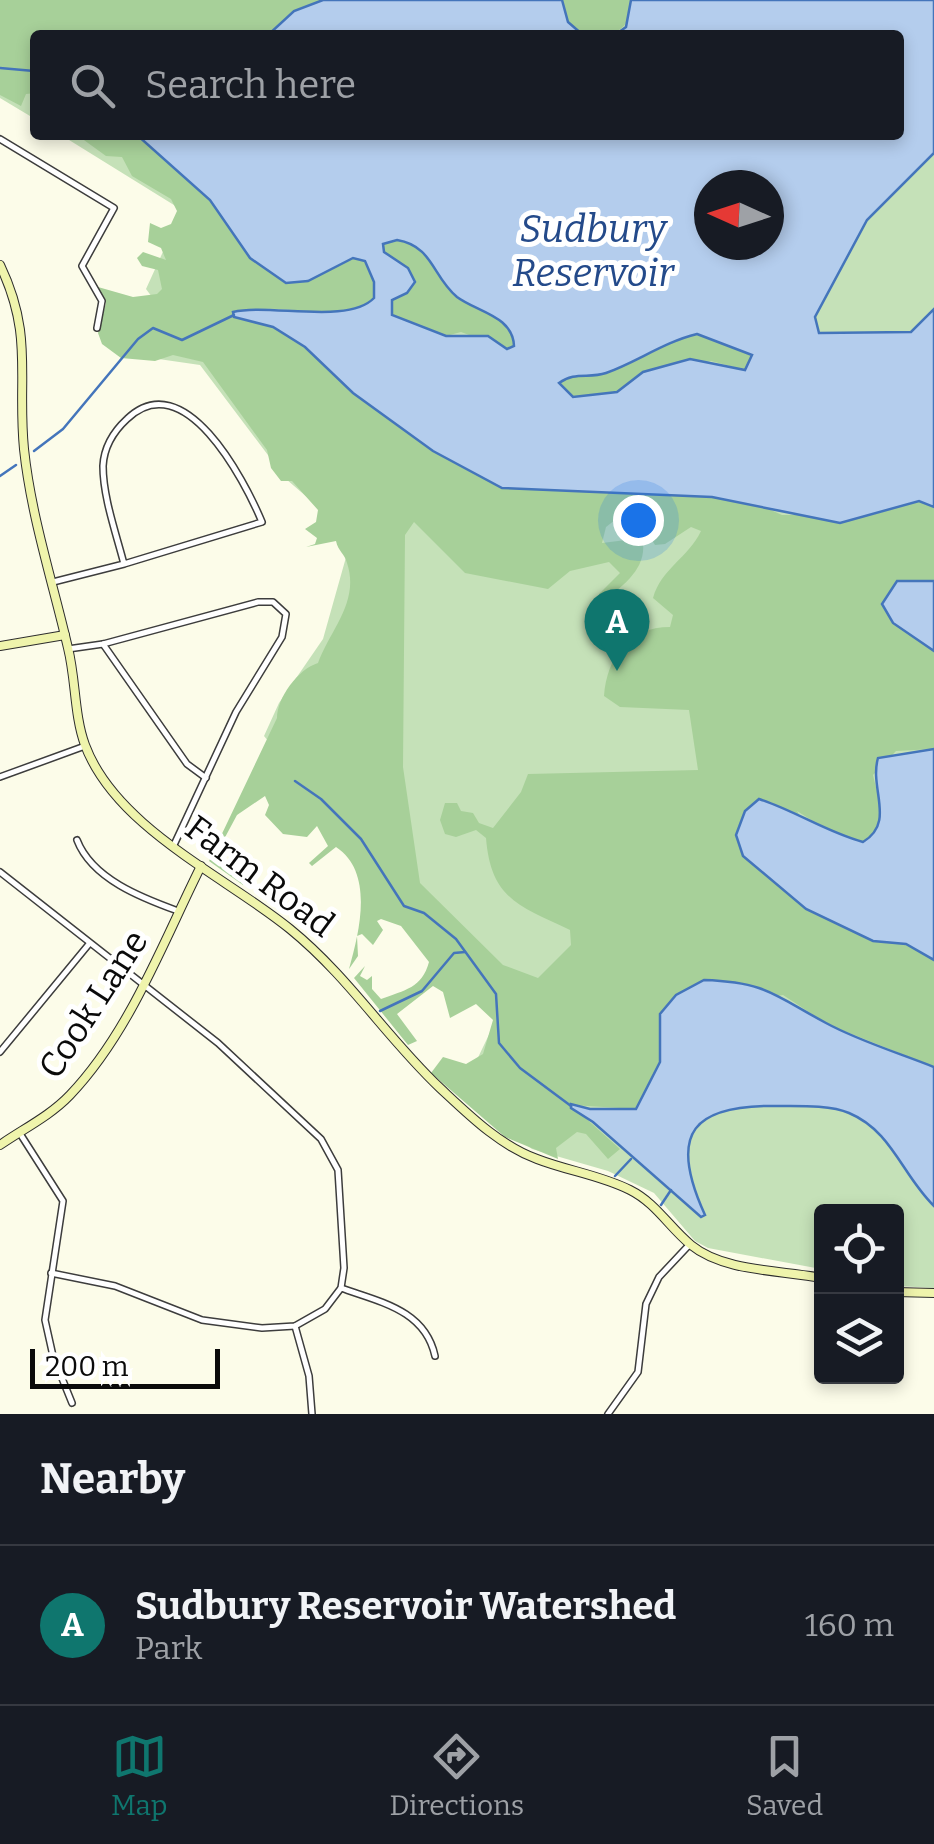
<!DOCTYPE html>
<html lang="en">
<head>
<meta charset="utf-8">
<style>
	:root { --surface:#171b24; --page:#242831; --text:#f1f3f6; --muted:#9ea1a6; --line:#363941; --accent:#0f766e }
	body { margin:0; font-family:Bitter,serif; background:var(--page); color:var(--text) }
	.controls { position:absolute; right:30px; bottom:30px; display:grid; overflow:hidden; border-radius:10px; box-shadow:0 5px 15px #0003 }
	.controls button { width:90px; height:90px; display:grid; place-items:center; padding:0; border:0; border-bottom:2px solid var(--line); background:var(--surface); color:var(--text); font:50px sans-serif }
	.compass { position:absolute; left:694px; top:170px; width:90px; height:90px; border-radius:50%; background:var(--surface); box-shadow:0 5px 15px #0003; rotate:273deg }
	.scale { position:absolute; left:30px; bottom:25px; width:190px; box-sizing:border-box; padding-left:10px; border:5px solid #0a0a0a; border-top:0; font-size:28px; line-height:35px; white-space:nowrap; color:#0a0a0a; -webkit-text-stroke:8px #fff; paint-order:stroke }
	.you { position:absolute; left:638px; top:520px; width:35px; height:35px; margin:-25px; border:8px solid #fff; border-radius:50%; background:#1a73e8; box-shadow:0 0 0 15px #1a73e833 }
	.badge { display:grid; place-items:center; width:65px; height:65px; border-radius:50%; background:var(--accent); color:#fff; font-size:32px; font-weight:700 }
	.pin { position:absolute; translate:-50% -82px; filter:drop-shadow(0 2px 5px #0008) }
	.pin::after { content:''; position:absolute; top:52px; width:35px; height:30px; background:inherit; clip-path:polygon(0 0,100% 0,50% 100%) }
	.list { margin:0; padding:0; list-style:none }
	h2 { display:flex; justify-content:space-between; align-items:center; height:130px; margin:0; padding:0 40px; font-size:42px }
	h2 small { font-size:32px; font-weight:400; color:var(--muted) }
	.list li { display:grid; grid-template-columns:65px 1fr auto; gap:30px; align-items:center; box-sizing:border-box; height:160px; padding:0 40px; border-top:2px solid var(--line) }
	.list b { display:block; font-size:38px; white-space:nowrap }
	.list p { margin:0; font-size:32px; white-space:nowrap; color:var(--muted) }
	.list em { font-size:32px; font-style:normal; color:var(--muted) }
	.icon { flex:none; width:55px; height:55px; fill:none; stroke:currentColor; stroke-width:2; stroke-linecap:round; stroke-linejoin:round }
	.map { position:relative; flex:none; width:934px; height:1414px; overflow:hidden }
	.search { position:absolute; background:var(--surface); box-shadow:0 5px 15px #0003; left:30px; right:30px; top:30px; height:110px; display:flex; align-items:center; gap:25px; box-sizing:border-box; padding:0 35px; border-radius:10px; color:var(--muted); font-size:38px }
	.sheet { height:290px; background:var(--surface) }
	nav { display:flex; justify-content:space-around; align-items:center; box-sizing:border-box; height:140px; border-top:2px solid var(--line); background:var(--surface); font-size:28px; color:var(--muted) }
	nav a { display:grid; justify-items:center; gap:5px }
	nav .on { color:var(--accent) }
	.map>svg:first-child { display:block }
	.green { fill:#c5e1b8; fill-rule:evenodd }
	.forest { fill:#a7d099; fill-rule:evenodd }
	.water { fill:#b4cded; stroke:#4475bb; stroke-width:2.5; fill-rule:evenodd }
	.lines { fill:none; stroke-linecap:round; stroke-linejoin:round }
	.stream { stroke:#4475bb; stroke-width:2.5 }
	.street-casing { stroke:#3d3d3d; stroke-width:8 }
	.secondary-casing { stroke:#2c2c2c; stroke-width:10 }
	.street { stroke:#fff; stroke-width:5 }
	.secondary { stroke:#eff4ac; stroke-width:8 }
	.labels { text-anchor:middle; stroke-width:10; stroke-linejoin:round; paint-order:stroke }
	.street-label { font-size:35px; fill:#0a0a0a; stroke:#fff }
	.water-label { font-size:38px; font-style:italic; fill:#244a8a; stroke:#fff }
</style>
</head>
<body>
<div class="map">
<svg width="934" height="1414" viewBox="0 0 934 1414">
	<rect width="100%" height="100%" fill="#fcfce9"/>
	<path class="green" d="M0 0H934V1288L897 1286 896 1212H822L821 1269 708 1248 695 1241 654 1193 608 1171 532 1149 459 1097 497 1018 264 736 279 703 323 639 352 536 286 479 200 365 124 354 161 309 146 289 182 210 61 135H899V35H35V119L0 98ZM709 185H769V245H709Z"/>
	<g class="forest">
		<path d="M0 0H323L294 11 268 35H35V93L26 94 21 106 0 95Z"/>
		<path d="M562 0H631C630 35 613 35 583 35L568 22Z"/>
		<path d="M77 135H137L210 200 250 258 308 281 354 258 365 261 374 282V298C350 322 296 307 265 309 255 310 244 314 234 316L273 327 305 347 353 393 502 488 712 497 753 502 782 515H872L919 501 934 507V581H897L893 623 934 651V749L896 751 873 775C879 802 891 825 863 842L830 832 797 811 873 941 906 944 934 960V1067L827 1024 783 995 660 1014 661 1061 636 1109 571 1105 620 1149 608 1159 586 1134 577 1132 556 1148 558 1159 505 1137 431 1073 443 1057 466 1064 483 1054 493 1020 476 1004 450 1018 443 992 433 986 397 1014 417 1041 408 1045 354 978 365 966 360 976 367 980 372 976V989L381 999C405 990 422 988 429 962L401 926 381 919 377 921 383 930 373 945 362 934 357 936 358 956 349 969C360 930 374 872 336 847L312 866 309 863 328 846 317 826 307 837 283 834 265 815 269 805 265 796 237 815 215 856 234 868H247L243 885 209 861 277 718C277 698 298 669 318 663 330 630 360 602 347 563 345 554 338 551 336 541L306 547 315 544 317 538 305 529 316 522 318 510 292 481H281L271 468 267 450 203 362 173 355 155 361 121 358 102 344 98 333 106 303 98 287 133 297 157 294 162 289 158 270 142 266 137 258 143 252 166 260 161 248 148 242 150 223 161 228 171 224 177 211 171 199 132 176 122 157 106 156ZM615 520 642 524 655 545 665 544 691 527 701 531C688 558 661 569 653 598L673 615 670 627C629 627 607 657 604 696L620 707 689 710 698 770 528 774 521 792 493 828 479 823 473 813 461 811 457 803H445L440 820 445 834 456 837 476 830 486 838C491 899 519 906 570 930L571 945 538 978 503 965 420 883 403 767 405 535 414 522 465 573 548 589 570 571 609 562 620 573 599 594 603 602C622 586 646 570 643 543L634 539 602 543 606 527Z"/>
		<path d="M397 240C433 247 432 276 458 297 477 312 512 316 514 346L507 349 461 332 446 336 392 315V300L406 293 408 268 384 252 383 244Z"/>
		<path d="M697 334 753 355 745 370 711 361 643 372 617 392 573 397 559 382C575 372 589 378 606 373 637 362 664 342 697 334Z"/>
	</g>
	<g class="water">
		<path d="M323 0H562L568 22 583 35H268L294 11Z"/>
		<path d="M631 0H934V153L867 220 815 317 819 333 911 332 934 309V507L919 501 840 523 712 497 502 488 433 451 353 393 305 347 273 327 234 317 233 312C269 303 348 325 374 298V282L365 261 353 258 308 281 286 283 250 258 210 200 137 135H899V35H615L626 27ZM709 185H769V245H709ZM397 240C433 246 432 276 457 297 477 312 513 316 514 346L507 349 488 336H446L392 315V300L407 293 415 282 408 268 384 252 383 244ZM697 334 752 355 745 370 690 359 643 372 617 392 573 397 559 383C575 371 589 379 606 373 637 362 664 342 697 334Z"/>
		<path d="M897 581H934V651L893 623 882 604Z"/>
		<path d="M934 749V960L906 944 873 941 806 909 743 856 736 835 745 811 759 799C796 811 826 832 863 842 896 822 869 789 878 758Z"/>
		<path d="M704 980C766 982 774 995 826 1023 859 1041 899 1053 934 1067V1206C902 1175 892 1131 849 1113 831 1105 800 1106 780 1106 693 1104 667 1132 705 1215L701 1217 593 1122 571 1108V1104L590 1109H636L660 1062V1014L676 995Z"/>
	</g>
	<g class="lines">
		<g class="stream">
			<path d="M0 68 34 71"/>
			<path d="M34 451 63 429 138 339 153 328 182 340 234 315"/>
			<path d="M0 476 16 465"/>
			<path d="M295 781 321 799 361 839 404 906 424 913 456 939 496 994 499 1043 520 1068 571 1106"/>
			<path d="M380 1011 422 991 454 953 465 952"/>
			<path d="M615 1176 631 1159"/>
			<path d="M661 1205 671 1190"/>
		</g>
		<defs>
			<g id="street">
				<path d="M0 139 114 208 82 266 102 301 97 328"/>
				<path d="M53 582 124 564C116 533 103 497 103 466 104 447 114 431 127 419 184 364 244 479 262 522L124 564"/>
				<path d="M103 644 187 764 206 778"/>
				<path d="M68 649 103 644 258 602H273L286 614 282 637 236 712 173 847"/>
				<path d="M0 777 85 746"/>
				<path d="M77 840C92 879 142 898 178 911"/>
				<path d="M0 872 218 1043 321 1139 338 1170 344 1268 341 1288 325 1309 295 1326 262 1328 202 1320 115 1286 51 1273"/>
				<path d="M0 1052 89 944"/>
				<path d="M19 1132 63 1201 45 1320 53 1356 72 1403"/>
				<path d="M341 1288C380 1302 425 1310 435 1356"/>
				<path d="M295 1326 309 1376 312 1414"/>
				<path d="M608 1414 638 1372 646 1304 659 1277 690 1244"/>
			</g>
			<g id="secondary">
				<path d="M0 265C34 336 17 377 24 449 31 516 53 583 68 648 76 680 74 715 85 745 116 828 225 876 290 929 349 977 386 1037 440 1088 469 1115 499 1145 537 1159 568 1171 600 1175 630 1190 656 1203 669 1227 691 1245 724 1272 781 1270 822 1278"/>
				<path d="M0 646 65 635"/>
				<path d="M0 1145C23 1129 50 1116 70 1095 130 1032 163 942 201 866"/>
				<path d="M896 1292 934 1293"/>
			</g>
		</defs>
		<use href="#street" class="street-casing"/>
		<use href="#secondary" class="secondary-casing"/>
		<use href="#street" class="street"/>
		<use href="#secondary" class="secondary"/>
	</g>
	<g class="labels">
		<g class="street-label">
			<text transform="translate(260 876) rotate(37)" y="12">Farm Road</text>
			<text transform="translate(93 1004) rotate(-57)" y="12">Cook Lane</text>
		</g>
		<g class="water-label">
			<text x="593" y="242">Sudbury<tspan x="593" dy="44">Reservoir</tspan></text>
		</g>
	</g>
</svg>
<div class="controls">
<button><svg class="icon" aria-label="locate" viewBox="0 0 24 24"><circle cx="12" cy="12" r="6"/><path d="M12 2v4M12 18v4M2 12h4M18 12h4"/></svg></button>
<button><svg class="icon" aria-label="layers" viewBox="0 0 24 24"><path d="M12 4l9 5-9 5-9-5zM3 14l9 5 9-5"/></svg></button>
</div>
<svg class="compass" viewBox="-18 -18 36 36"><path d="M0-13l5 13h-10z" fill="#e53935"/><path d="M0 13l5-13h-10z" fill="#9ea1a6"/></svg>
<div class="scale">200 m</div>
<div class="you"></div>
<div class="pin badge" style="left:617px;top:671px">A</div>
<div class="search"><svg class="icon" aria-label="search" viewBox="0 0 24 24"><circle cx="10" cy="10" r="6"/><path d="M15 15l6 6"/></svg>Search here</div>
</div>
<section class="sheet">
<h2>Nearby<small></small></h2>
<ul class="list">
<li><span class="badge">A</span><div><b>Sudbury Reservoir Watershed</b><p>Park</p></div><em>160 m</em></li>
</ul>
</section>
<nav>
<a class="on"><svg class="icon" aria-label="map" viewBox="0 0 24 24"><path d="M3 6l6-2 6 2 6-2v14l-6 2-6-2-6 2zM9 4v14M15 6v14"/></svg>Map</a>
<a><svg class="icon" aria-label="directions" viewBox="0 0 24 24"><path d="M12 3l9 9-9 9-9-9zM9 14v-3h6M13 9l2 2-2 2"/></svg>Directions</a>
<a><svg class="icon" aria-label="saved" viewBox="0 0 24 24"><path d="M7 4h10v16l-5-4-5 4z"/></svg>Saved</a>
</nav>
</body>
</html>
